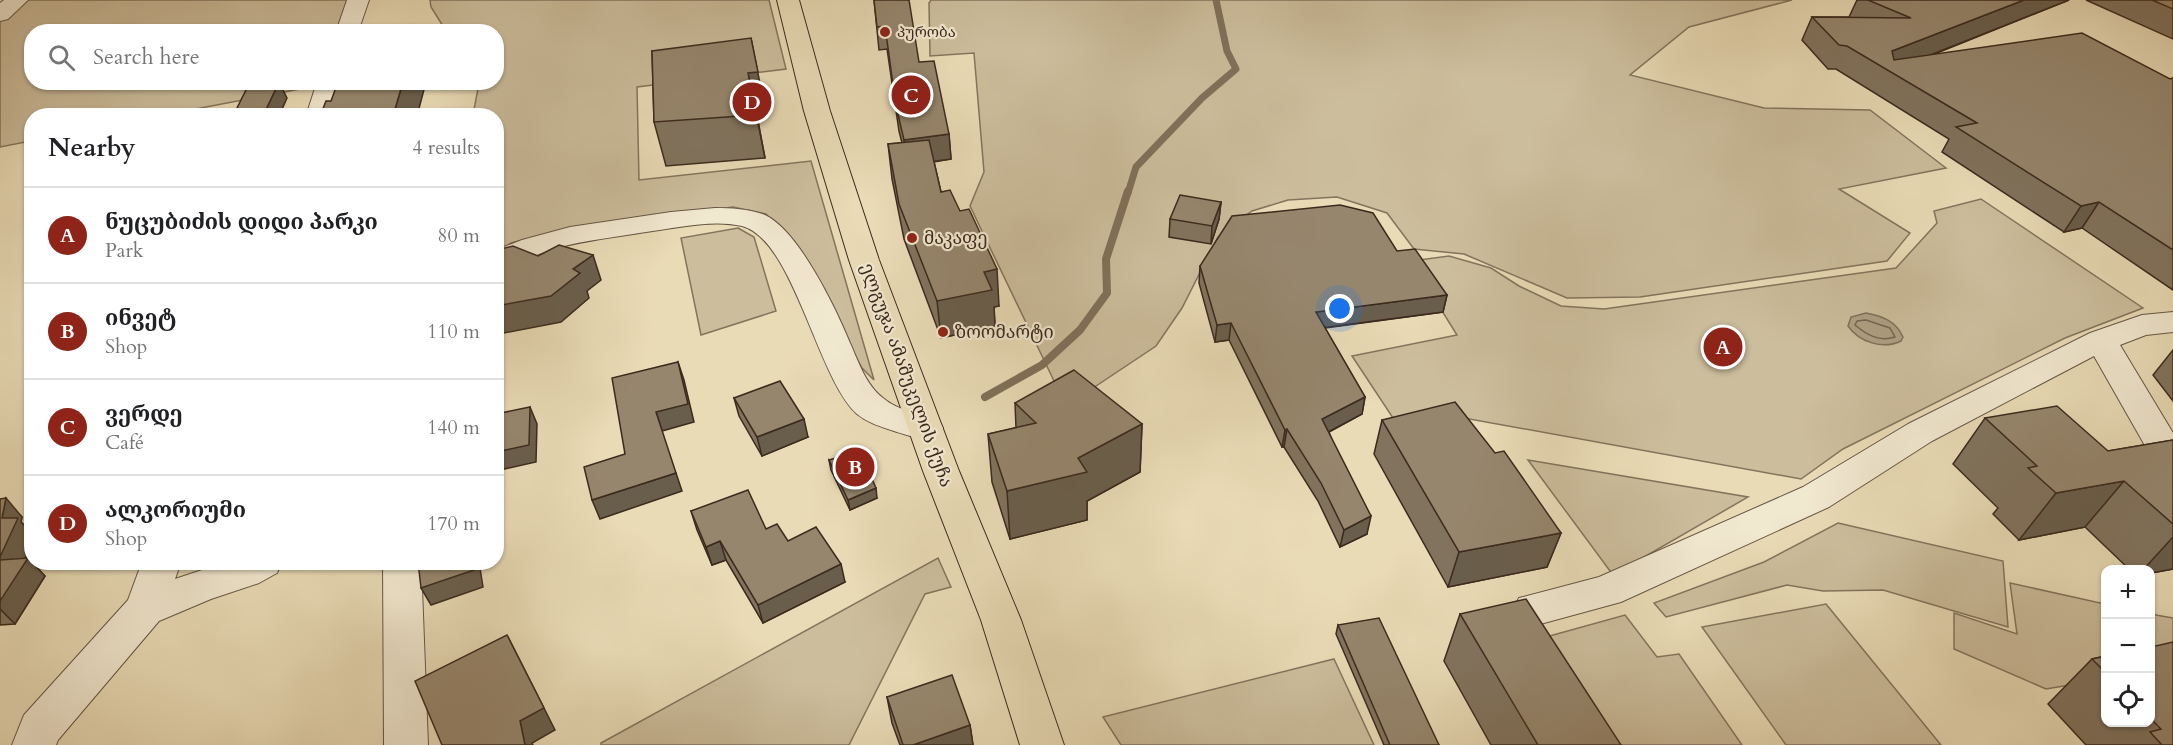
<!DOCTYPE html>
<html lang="en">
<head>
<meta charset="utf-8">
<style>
	:root { --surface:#fff; --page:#f6f6f6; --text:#202124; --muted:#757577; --line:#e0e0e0; --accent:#8f2418 }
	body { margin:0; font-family:Cardo,"Noto Serif Georgian",serif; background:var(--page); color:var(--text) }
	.controls { position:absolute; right:18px; bottom:18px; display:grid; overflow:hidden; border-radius:12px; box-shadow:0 2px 4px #0004 }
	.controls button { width:54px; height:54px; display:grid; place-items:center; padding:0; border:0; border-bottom:2px solid var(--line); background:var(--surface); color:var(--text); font:30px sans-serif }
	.you { position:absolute; left:1340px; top:309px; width:21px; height:21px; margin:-15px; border:4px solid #fff; border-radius:50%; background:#1a73e8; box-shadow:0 0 0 9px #1a73e833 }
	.badge { display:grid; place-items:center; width:39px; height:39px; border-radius:50%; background:var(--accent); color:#fff; font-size:20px; font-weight:700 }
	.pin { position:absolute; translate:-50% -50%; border:3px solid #fff; box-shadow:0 2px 6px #0006 }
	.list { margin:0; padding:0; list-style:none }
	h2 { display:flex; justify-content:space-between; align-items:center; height:78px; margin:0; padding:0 24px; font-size:26px }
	h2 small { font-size:20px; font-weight:400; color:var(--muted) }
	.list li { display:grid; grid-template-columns:39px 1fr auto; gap:18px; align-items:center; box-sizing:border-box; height:96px; padding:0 24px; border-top:2px solid var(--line) }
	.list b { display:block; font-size:22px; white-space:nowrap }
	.list p { margin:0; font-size:20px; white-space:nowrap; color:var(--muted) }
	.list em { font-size:20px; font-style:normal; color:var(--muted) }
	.icon { flex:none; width:33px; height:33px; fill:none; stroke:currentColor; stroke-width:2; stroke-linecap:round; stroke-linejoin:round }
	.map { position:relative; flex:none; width:2173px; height:745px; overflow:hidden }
	.search { position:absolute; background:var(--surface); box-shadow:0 2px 4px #0004; left:24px; top:24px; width:480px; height:66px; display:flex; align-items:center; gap:15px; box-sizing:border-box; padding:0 21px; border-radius:24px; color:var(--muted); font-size:22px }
	.panel { position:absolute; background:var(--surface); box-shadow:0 2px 4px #0004; left:24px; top:108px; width:480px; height:462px; border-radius:24px }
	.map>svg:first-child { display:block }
	.green { fill:#ccbd9c; stroke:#84745d; stroke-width:1.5 }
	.water { fill:#ae9f82; stroke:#80705a; stroke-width:1.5 }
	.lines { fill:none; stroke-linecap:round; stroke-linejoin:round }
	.shore { stroke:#756450; stroke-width:1.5 }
	.stream-far1 { stroke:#80705a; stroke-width:7 }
	.stream { stroke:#80705a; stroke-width:8 }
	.minor-casing { stroke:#675644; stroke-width:2 }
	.major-casing { stroke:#3c2a1e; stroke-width:2 }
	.minor { fill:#f1e8d0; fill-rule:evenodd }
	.major { fill:#e9dbb6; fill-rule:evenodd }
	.wall { fill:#81735e; stroke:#3c2a1e; stroke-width:1.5 }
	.shaded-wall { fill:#695e4c; stroke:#3c2a1e; stroke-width:1.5 }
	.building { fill:#96866d; stroke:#3c2a1e; stroke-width:1.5 }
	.poi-dot { fill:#8f2418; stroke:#f1e8d0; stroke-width:2 }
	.labels { text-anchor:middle; stroke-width:4.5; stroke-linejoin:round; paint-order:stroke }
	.far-poi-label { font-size:15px; fill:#3c2a1e; stroke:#f1e8d0; text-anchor:start }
	.poi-label { font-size:18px; fill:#3c2a1e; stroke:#f1e8d0; text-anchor:start }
	.street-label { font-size:18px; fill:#3c2a1e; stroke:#f1e8d0 }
</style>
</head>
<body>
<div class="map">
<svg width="2173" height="745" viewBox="0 0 2173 745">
	<rect width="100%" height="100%" fill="#e9dbb6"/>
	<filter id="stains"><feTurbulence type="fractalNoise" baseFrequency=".00333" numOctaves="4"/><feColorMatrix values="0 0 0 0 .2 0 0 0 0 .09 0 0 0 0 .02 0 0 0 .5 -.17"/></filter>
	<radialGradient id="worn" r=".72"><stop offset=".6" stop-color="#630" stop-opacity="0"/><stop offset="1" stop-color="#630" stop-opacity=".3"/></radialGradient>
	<g class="green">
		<path d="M17 0H354L343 31 32 32V82L323 83 321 85 164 115 32 116 31 141 0 147V14Z"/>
		<path d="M430 0H769L786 69 637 87 639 180 811 161 874 380 862 368 793 245 766 214 733 207 573 228 511 243 497 253 496 116 473 115 479 83 496 82V32L446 31 431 7Z"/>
		<path d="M931 0H1792L1689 27 1630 75 1764 108 1870 110 1946 168 1839 189 1910 233 1887 261 1640 297 1567 298 1464 254 1414 249 1387 213 1337 197 1288 200 1252 211 1218 237 1182 308 1156 346 1066 406 970 206 984 172 974 53 930 56 929 3Z"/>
		<path d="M1981 199 2143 308 2065 338 1843 449 1801 479 1464 418H1393L1352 356 1457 335 1411 261 1449 256 1491 268 1519 286 1561 306 1604 309 1896 268 1937 223 1934 211Z"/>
		<path d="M738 228 754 237 776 311 701 335 681 238Z"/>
		<path d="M1528 460 1748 497 1613 575Z"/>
		<path d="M1838 523 2003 561 2008 627 1883 590 1823 591 1787 585 1666 617 1654 603 1764 562Z"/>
		<path d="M938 558 951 587 925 594 849 745H601V743Z"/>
		<path d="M2010 583 2105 604V679L2046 689 1954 649V613L2017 634Z"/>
		<path d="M1826 604 1941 745H1786L1702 627Z"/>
		<path d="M2150 614 2173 618V688L2151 683Z"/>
		<path d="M1625 615 1657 657 1679 654 1742 745H1612L1546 637Z"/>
		<path d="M1334 659 1374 745H1121L1103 717Z"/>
	</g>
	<path class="water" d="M1866 313C1882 316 1896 321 1903 337L1901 341C1883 350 1859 342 1848 326L1851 317Z"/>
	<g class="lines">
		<path class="shore" d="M1866 320 1890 328 1895 337C1879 342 1867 335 1855 325L1857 321Z"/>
		<path class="stream-far1" d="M1128 193 1136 167 1202 98 1236 69 1227 51 1216 0"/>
		<path class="stream" d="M985 397 1042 365 1080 330 1107 293 1106 259 1128 191"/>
		<defs>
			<g id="minor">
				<path d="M4 0H28L8 19 0 21V3Z"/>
				<path d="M347 0H369L358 32H336Z"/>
				<path d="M317 82H341L331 116H306Z"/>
				<path d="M715 208C731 208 750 209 765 215 799 231 836 309 850 343 859 363 866 385 883 398 898 411 920 414 938 419L943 428 938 437C922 441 910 436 894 431 882 427 868 423 857 414 817 378 794 240 742 226 712 219 676 228 646 232 616 237 586 240 556 248 536 254 517 265 496 270V250L522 240 570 227 671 212Z"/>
				<path d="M2173 312V332L2146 335 2120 345 2173 433V476L2160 472 2094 356 1932 441 1829 507 1621 602 1533 626 1519 622 1513 610 1519 598 1599 577 1803 487 1908 424 2090 333 2142 315Z"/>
				<path d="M142 562H181L175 579 226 562H282L277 573 259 583 211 599 159 621 58 740 56 745H12L24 715 128 600Z"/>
				<path d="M383 562H421L428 745H384Z"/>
			</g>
			<path id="major" d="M777 0H799L830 111 879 260 959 471 1021 620 1064 745H1020L981 620 923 471 849 260 804 111Z"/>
		</defs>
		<use href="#minor" class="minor-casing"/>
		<use href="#major" class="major-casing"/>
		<use href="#minor" class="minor"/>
		<use href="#major" class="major"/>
	</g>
	<g class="wall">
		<path d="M874 0 919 62 949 134 951 159 934 162 941 192 999 306 994 307 995 326 941 338 904 239 892 179 888 144 902 143 899 131 887 49 879 50Z"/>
		<path d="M1857 0H2069L1932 55 2170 79 2173 78V290L2082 228 2064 232 1942 152 1949 139 1836 69H1828L1802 40 1812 17H1849Z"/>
		<path d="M2086 0H2173V39Z"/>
		<path d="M652 51 766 114 757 116 765 158 666 166 654 122Z"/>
		<path d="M1221 202 1219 219 1211 244 1169 237 1170 219Z"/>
		<path d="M1397 251 1447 295 1443 312 1325 328 1365 397 1362 414 1329 432 1367 534 1340 547 1318 501 1284 447H1282L1229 340 1215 342 1199 283 1200 266Z"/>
		<path d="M2173 350V401L2153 375Z"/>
		<path d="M734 398 808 437 762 456 739 416Z"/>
		<path d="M1015 403 1142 424 1140 472 1087 501V520L1010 539 992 482 988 434 1016 428Z"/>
		<path d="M1985 418 2108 451 2173 440V569L2151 573V570H2130L2085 527 2019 540 1993 514 1998 508 1953 464Z"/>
		<path d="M1382 420 1495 453 1561 533 1547 567 1448 587 1374 454Z"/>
		<path d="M829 460 877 498 850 510 831 470Z"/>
		<path d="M0 499 22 517 21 522 32 533V544L25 558H28L45 576 15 624 0 625Z"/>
		<path d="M691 511 766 529 788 541 845 582 763 623 726 560 712 565 697 530Z"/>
		<path d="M1460 614 1621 745H1491L1444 661Z"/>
		<path d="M1338 625 1439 745H1384L1336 634Z"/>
		<path d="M2151 647 2173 745H2086L2048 704 2092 659 2106 656V723H2151Z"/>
		<path d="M887 697 970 725 973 745H900L892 723Z"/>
	</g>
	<g class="shaded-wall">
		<path d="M2024 0H2069L1890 71 1892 51Z"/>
		<path d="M751 38 766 114 757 116 765 158 748 73Z"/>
		<path d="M279 82 287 98 279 116H263Z"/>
		<path d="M403 82H426L417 116H393Z"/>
		<path d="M949 134 951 159 907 165 904 140Z"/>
		<path d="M1221 202 1219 219 1211 244 1212 226Z"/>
		<path d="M2099 202 2082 228 2064 232 2081 206Z"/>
		<path d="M593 255 601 280 587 291 589 298 561 322 504 333 499 321H496V303L573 269Z"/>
		<path d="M997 269 999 306 994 307 995 326 941 338 937 301 984 272Z"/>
		<path d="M1447 295 1443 312 1313 329 1316 312Z"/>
		<path d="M1231 323 1229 340 1215 342 1217 325Z"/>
		<path d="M678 362 684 380 694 422 662 431 656 412Z"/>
		<path d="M496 391 500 398 501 431 496 421Z"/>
		<path d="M1365 397 1362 414 1319 437 1322 419Z"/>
		<path d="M530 407 537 424 536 462 496 471V452Z"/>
		<path d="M804 419 808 437 762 456 757 437Z"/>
		<path d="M1142 424 1140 472 1087 501V520L1010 539 1007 491 1078 458Z"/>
		<path d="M1287 429 1284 447H1282L1285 430Z"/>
		<path d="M676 473 682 491 600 519 592 500Z"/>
		<path d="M2124 481 2085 527 2019 540 2056 493Z"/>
		<path d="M876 488 877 498 850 510 848 500Z"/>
		<path d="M6 498 22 517 21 522 32 533V544L19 571 28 558 45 576 15 624 0 609V557L2 518Z"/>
		<path d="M1371 516 1367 534 1340 547 1344 530Z"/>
		<path d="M1561 533 1547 567 1448 587 1459 552Z"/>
		<path d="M2173 537V569L2151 573V570H2143Z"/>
		<path d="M720 541 726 560 712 565 706 547Z"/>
		<path d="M472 562H479L483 587 431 605 421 588Z"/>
		<path d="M841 564 845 582 763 623 758 605Z"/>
		<path d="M507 635 555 730 532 743 533 745H525L520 721Z"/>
		<path d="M970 725 973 745H913Z"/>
	</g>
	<g class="building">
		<path d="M874 0H909L919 62 934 61 949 134 904 140 896 106 885 26 877 27Z"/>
		<path d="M1868 0H2024L1892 51 1894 60 2082 33 2170 79 2173 78V250L2099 202 2081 206 1956 127 1977 123 1847 46 1839 45 1812 17 1911 18Z"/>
		<path d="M2152 0H2173V9Z"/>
		<path d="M751 38 758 72 748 73 756 115 654 122 652 51Z"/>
		<path d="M275 82H279L263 116H233L248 86Z"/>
		<path d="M338 82H403L393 116H320L326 101H331Z"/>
		<path d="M929 140 941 192 950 190 960 211 969 209 997 269 984 272 992 290 937 301 899 204 888 144Z"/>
		<path d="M1180 195 1221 202 1212 226 1170 219Z"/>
		<path d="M1340 205 1373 213 1397 251 1415 249 1447 295 1316 312 1365 397 1322 419 1371 516 1344 530 1321 483 1287 429 1285 430 1231 323 1217 325 1200 266 1232 216Z"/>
		<path d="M559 245 593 255 573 269 580 273 551 296 496 306V250L513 246 538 256Z"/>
		<path d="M678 362 688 404 656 412 676 473 592 500 584 467 625 454 612 378Z"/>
		<path d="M1074 370 1142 424 1078 458 1087 472 1007 491 988 434 1036 423 1015 403Z"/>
		<path d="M780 381 804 419 757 437 734 398Z"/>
		<path d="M1455 402 1495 453 1504 451 1561 533 1459 552 1382 420Z"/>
		<path d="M2057 406 2108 451 2173 440V524L2124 481 2056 493 2028 468 2037 466 1985 418Z"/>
		<path d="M530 407 529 445 496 452V414Z"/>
		<path d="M860 451 876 488 848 500 829 460Z"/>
		<path d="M748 490 766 529 777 524 788 541 816 527 841 564 758 605 720 541 706 547 691 511Z"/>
		<path d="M6 498 2 518H18L0 557V499Z"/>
		<path d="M28 558 0 601V560Z"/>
		<path d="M418 562H472L474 570 421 588Z"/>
		<path d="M1526 599 1621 745H1538L1460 614Z"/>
		<path d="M1379 618 1439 745H1390L1338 625Z"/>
		<path d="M507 635 544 708 520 721 525 745H442L415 681Z"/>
		<path d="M2173 642V745H2162L2150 732 2161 729 2151 719V647Z"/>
		<path d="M2106 656V673L2092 659Z"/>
		<path d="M952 675 970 725 913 745H903L887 697Z"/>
	</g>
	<g class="poi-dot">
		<circle cx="885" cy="32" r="6"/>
		<circle cx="912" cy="238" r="6"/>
		<circle cx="943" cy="332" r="6"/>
	</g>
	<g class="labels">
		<g class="far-poi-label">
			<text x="897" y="37">პურობა</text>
		</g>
		<g class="poi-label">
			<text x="924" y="244">მაკაფე</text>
			<text x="955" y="338">ზოომარტი</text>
		</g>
		<g class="street-label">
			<text transform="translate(907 375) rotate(70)" y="6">ელგუჯა ამაშუკელის ქუჩა</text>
		</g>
	</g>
	<rect width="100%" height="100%" filter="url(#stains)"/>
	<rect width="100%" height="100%" fill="url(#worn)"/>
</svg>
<div class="controls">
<button>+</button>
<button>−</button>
<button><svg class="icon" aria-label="locate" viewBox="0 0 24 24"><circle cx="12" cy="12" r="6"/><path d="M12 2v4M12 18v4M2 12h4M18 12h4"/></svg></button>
</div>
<div class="you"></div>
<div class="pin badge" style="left:1723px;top:347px">A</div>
<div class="pin badge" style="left:855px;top:467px">B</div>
<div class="pin badge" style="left:911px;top:95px">C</div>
<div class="pin badge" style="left:752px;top:102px">D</div>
<div class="search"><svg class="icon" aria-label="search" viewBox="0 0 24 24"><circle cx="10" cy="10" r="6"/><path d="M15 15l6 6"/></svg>Search here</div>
<section class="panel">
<h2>Nearby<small>4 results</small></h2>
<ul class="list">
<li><span class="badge">A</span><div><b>ნუცუბიძის დიდი პარკი</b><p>Park</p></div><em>80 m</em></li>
<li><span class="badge">B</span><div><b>ინვეტ</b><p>Shop</p></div><em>110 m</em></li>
<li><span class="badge">C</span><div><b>ვერდე</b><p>Café</p></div><em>140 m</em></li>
<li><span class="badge">D</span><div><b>ალკორიუმი</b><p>Shop</p></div><em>170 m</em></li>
</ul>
</section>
</div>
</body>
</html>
